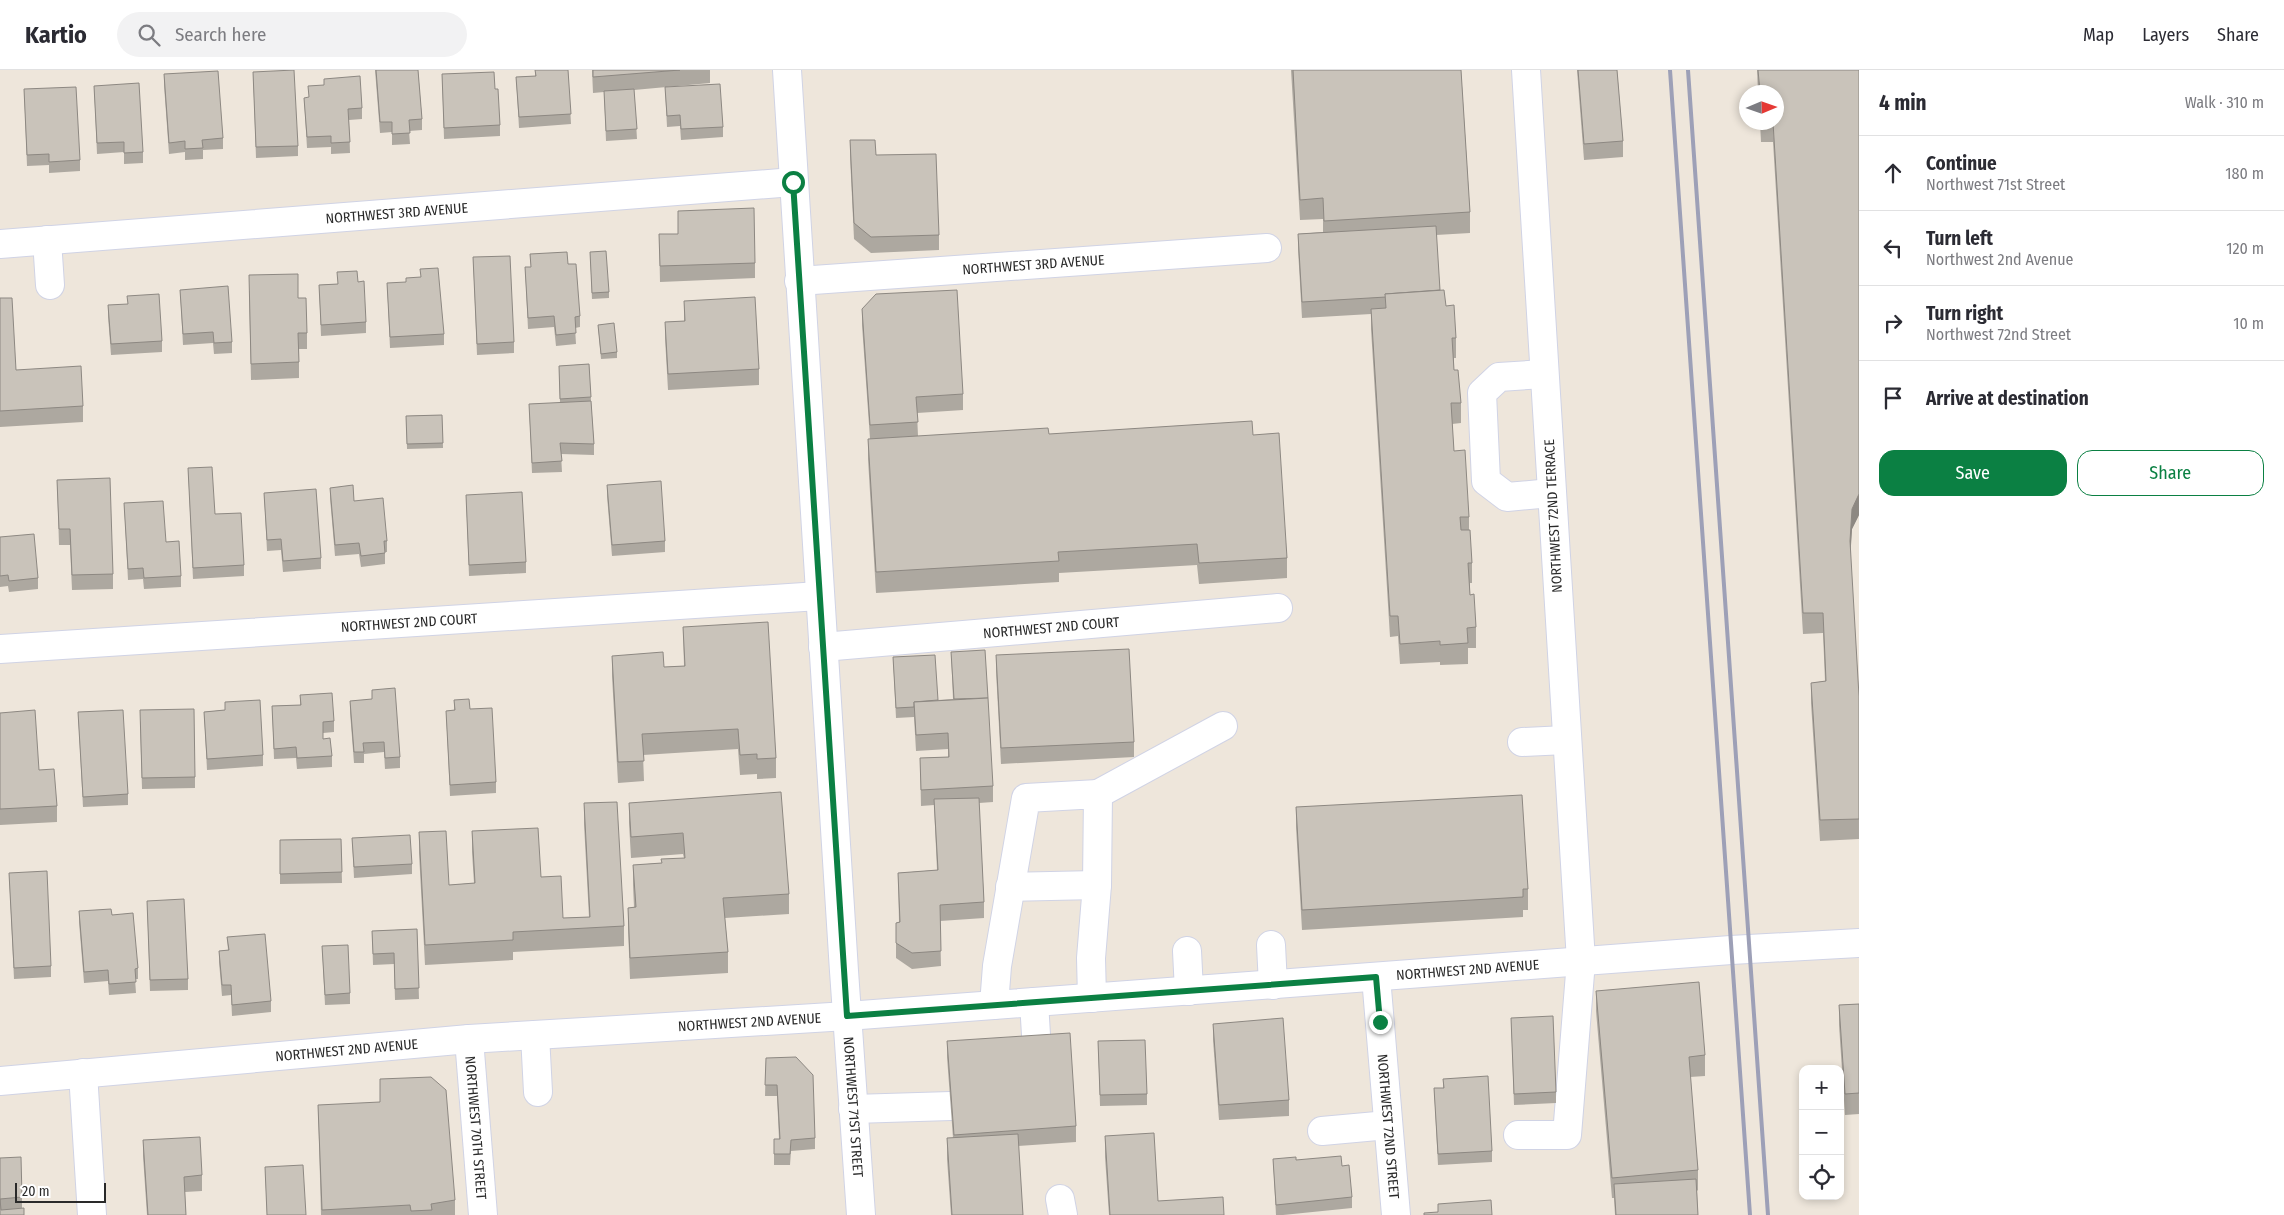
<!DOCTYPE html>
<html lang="en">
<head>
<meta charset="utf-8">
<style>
	:root { --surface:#fff; --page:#f2f2f3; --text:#2b2b33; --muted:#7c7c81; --line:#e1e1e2; --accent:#0b8043 }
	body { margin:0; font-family:"Fira Sans Condensed",sans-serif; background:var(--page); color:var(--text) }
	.controls { position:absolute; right:15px; bottom:15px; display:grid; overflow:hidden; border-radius:10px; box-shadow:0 2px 8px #0003 }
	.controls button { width:45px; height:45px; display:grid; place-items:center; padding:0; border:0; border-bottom:1px solid var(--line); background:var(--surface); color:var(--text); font:25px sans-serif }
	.compass { position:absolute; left:1739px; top:15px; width:45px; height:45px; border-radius:50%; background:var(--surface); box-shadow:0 2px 8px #0003; rotate:88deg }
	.scale { position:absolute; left:15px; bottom:12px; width:91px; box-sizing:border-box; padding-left:5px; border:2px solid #2a2a2a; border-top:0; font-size:14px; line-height:18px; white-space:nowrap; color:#2a2a2a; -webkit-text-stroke:4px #fff; paint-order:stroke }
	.stop { position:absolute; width:15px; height:15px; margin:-11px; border:4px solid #0b8043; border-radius:50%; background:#fff }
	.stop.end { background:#0b8043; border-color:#fff; box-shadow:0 1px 5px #0008 }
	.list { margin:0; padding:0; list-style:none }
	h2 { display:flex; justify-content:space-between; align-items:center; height:65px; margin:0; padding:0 20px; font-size:21px }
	h2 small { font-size:16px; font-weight:400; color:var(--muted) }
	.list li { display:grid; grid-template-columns:32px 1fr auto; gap:15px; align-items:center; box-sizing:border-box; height:75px; padding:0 20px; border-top:1px solid var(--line) }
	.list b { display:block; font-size:19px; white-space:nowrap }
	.list p { margin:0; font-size:16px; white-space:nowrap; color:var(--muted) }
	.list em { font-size:16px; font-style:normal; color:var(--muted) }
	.actions { display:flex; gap:10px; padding:15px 20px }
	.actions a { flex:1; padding:11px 0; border:1px solid var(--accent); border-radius:15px; text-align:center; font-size:18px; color:var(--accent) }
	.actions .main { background:var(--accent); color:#fff }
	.icon { flex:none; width:28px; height:28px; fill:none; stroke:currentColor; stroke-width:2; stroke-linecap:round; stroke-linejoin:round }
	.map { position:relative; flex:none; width:1859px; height:1145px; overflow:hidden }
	header { display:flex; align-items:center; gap:30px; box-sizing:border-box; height:70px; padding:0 25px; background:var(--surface); border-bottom:1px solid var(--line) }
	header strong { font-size:24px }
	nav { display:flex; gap:28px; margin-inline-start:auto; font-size:18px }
	.search { width:350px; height:45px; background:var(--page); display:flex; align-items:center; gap:12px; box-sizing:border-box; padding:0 18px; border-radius:28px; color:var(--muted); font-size:19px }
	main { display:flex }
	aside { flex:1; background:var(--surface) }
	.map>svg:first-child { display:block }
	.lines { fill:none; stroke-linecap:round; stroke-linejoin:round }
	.minor-casing { stroke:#d0d3e5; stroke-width:30 }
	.minor { stroke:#fff; stroke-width:28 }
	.rail { stroke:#9da0b7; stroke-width:4 }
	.wall { fill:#ada8a0 }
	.shaded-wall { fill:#8d8882 }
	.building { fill:#c9c3ba; stroke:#8d8882 }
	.route { stroke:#0b8043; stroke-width:6 }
	.labels { text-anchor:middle; stroke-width:4.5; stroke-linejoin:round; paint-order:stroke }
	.street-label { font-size:14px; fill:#2a2a2a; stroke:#fff }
</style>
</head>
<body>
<header>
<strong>Kartio</strong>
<div class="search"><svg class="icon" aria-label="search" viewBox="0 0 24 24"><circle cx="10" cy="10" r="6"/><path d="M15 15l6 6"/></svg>Search here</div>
<nav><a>Map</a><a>Layers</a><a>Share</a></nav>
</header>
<main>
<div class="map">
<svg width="1859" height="1145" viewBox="0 0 1859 1145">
	<rect width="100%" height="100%" fill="#eee6db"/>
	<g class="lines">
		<defs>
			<g id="minor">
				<path id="s1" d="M787 0 844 901 861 1145"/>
				<path d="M47 170 50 215"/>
				<path id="s2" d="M0 174 793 112"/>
				<path id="s3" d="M799 211 1267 178"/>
				<path d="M1544 304 1499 307 1482 323 1486 411 1507 427 1551 423"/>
				<path id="s4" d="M823 577 1278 538"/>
				<path id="s5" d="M0 579 819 526"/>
				<path d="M1522 672 1566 670"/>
				<path d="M1098 724 1223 656"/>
				<path d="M1010 817 1097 815"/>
				<path d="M1271 875 1273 915"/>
				<path d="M1187 881 1189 921"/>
				<path id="s6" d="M1376 907 1396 1145"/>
				<path d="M1034 932 1037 981"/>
				<path d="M994 935 997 896 1026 728 1098 724 1097 815 1091 888 1092 928"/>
				<path d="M535 965 538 1022"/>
				<path id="s7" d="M469 969 483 1145"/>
				<path d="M83 1003 92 1145"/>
				<path id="s8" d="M0 1011 469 969 847 946 1731 880 1859 873"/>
				<path d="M853 1039 951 1036"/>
				<path d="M1322 1061 1388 1055"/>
				<path d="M1518 1065H1567L1581 891 1526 0"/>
				<path d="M1060 1129 1063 1145"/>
			</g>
		</defs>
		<use href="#minor" class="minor-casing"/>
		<use href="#minor" class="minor"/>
		<g class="rail">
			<path d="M1670 0 1750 1145"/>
			<path d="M1688 0 1768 1145"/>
		</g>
	</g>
	<g class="wall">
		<path d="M375 0H418L422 49V60L409 61 410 74 392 75V62L380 63Z"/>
		<path d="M535 0H568L571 54 519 58 516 7 535 6Z"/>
		<path d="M592 0H710V13L634 20 637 69 606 71 604 22 593 23Z"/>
		<path d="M1291 0H1461L1470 142V163L1436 165 1440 220 1456 268V288H1454V300L1461 333V353L1452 354 1454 381 1469 447V460L1472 493V513H1470V525L1476 557V578H1468V594L1440 595V592L1400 594 1398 566 1390 567 1371 259V244L1302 248 1298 179V164L1323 162V149L1300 150Z"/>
		<path d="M1577 0H1617L1623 71V87L1584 90Z"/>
		<path d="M1757 0H1859V445L1852 459 1850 483 1859 626V769L1820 771 1811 633V613L1825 611 1823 563 1803 564 1773 72H1761L1760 52H1776V22H1758Z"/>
		<path d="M253 2 298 76V86L256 88Z"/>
		<path d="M164 4 223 68V79L203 80V89L185 90V82L169 84 164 15Z"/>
		<path d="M442 4 495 19 500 55V66L444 69Z"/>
		<path d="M94 16 143 82V93L124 94V82L97 84Z"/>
		<path d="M665 17 723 57V67L681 70 680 56 667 57Z"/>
		<path d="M24 19 80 90V101L49 103V95L27 96Z"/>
		<path d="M304 28 362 38V49L349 50 350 83 331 84V77L307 78Z"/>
		<path d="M850 70 876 85 939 165V180L871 183 854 169 850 86Z"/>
		<path d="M678 141 755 193V208L660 212 659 164H678Z"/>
		<path d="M590 182 609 222V228L592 229Z"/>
		<path d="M530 184 568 194 580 246V257L575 258 576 274 556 276 554 257 528 259 525 197H531Z"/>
		<path d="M473 187 514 272V283L477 285Z"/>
		<path d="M358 212 366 252V263L321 266 319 215 337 214Z"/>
		<path d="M387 213 444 264V275L390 278Z"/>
		<path d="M180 220 232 272V283L214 284 213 273 183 275Z"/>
		<path d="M249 221 298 228 307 263V279H299V308L251 310Z"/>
		<path d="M0 228 16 300 83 336V352L0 357Z"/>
		<path d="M684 231 759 299V315L668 320 665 268V252L684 251Z"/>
		<path d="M108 235 162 271V282L111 285 108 246Z"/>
		<path d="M862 239 963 324V340L917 343 918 366 1049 364 1253 365 1287 488V508L1199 514 1197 495 1059 503V512L876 523 868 389V369H870L862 255Z"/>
		<path d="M598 255 617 282V288L601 289Z"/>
		<path d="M589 294 591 331 594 374V385L561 384 562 402 532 403 529 334 560 333 559 296Z"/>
		<path d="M442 345 443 378 407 379 406 346Z"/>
		<path d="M188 398 244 495V506L193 509Z"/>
		<path d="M57 410 113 504V519L72 520 70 475H59Z"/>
		<path d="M607 415 665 471V482L612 486 607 426Z"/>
		<path d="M330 418 354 431 387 471V482H385V494L361 497 359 484 335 486 330 428Z"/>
		<path d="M264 423 321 488V499L283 502 281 480 267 481Z"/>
		<path d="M466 425 526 492V503L469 506Z"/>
		<path d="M124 433 166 472 181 506V517L144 519 143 509 128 510Z"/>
		<path d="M0 467 38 508V519L9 522 8 516 0 517Z"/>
		<path d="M683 557 776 688V708L757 709V704L740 705 738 679 643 685 644 711 618 713 612 606V586L664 597 684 596Z"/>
		<path d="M951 582 993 716V732L979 733 984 832V848L940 851 941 896 912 899 896 888V853L899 852 898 803 937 800 934 735 921 736 920 688 948 687V679L916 681 914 647 896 648 893 587 938 630 953 629Z"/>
		<path d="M996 585 1134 672V687L1001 694 996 601Z"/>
		<path d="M300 625 334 651V662L323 663V669L332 686V697L297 699 296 688 274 689 272 636 300 635Z"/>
		<path d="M454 630 470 639 496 712V723L450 726 446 641 454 640Z"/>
		<path d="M350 631 400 687V698L385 699 384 682 364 684V693H354L350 642Z"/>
		<path d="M225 640 263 685V696L207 700 204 642Z"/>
		<path d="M78 642 128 724V735L83 737Z"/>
		<path d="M0 643 39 700 57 736V752L0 755Z"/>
		<path d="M140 651 195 707V718L142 719Z"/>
		<path d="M584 733 624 856V876L513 882V890L425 895 419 783V762L449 815 474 813 472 782V761L541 807 563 848 589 847 584 754Z"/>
		<path d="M629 733 789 824V844L725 848 728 882V903L630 909 628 858V838L634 837 633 815V795L661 793 684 788 683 784 631 788 629 753Z"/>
		<path d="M1296 737 1528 819V840H1523V847L1302 860 1296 757Z"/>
		<path d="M352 768 412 794V804L354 808Z"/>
		<path d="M341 769 342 813 280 814V770Z"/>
		<path d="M9 803 51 896V907L14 909Z"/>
		<path d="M147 831 188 909V920L150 921Z"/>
		<path d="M79 841 112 845 138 898V909H135L136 923 109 925 108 911 84 913 79 852Z"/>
		<path d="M417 859 419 929 395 930 394 894 373 895 372 861Z"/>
		<path d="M227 867 271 931V942L232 946 231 925 222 926 219 892V881L228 880Z"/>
		<path d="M322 876 350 923V934L325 935Z"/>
		<path d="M1596 921 1705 985V1006L1690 1007 1698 1100V1120L1697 1121 1698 1145H1615L1614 1128H1612L1596 941Z"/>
		<path d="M1859 934V1044L1845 1045 1839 955V935Z"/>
		<path d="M1511 948 1556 1022V1033L1514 1035Z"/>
		<path d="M1213 954 1289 1030V1046L1219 1050 1213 970Z"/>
		<path d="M947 971 1076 1056V1072L1018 1076 1023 1145H951L947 1089V1068H953L947 987Z"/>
		<path d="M1098 971 1147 1024V1035L1100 1036Z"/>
		<path d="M766 988 815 1068V1079L791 1081 790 1095H774V1069H779L777 1026H765Z"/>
		<path d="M1443 1009 1492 1081V1092L1438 1095 1434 1018H1443Z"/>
		<path d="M318 1035 455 1130V1145H321Z"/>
		<path d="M1105 1066 1158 1131 1224 1145H1109L1105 1087Z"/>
		<path d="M143 1070 202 1105V1121L185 1122 186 1145H147L143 1086Z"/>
		<path d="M0 1088 22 1127V1138L0 1145Z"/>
		<path d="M1273 1089 1296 1090 1342 1096 1352 1127V1138L1283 1145H1276Z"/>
		<path d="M265 1097 306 1145H267Z"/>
	</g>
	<path class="shaded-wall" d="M1859 424V445L1852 459 1850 492V471L1852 439Z"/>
	<g class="building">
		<path d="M294 0 298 76 256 77 253 2Z"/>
		<path d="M376 0H418L422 49 409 50 410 63 392 64V52H380Z"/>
		<path d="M535 0H568L571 44 519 47 516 7 536 6Z"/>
		<path d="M593 0H680L593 7Z"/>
		<path d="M1293 0H1461L1470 142 1324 151 1323 128 1300 130Z"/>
		<path d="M1578 0H1617L1623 71 1584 74Z"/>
		<path d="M1758 0H1859V424L1852 439 1850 471 1859 626V749L1820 750 1811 613 1826 611 1823 543H1803L1773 52H1776V22H1760Z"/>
		<path d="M218 1 223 68 202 70 203 78 185 79V71L169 73 164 4Z"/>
		<path d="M494 2 495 19H498L500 55 444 58 442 4Z"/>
		<path d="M360 6 362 38 348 39 350 72 331 73V66L307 67 304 28 309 27 308 16 324 15V9Z"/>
		<path d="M139 13 143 82 124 83V72L97 73 94 16Z"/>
		<path d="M720 14 723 57 681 59 680 45 667 46 665 17Z"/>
		<path d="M76 17 80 90 49 92V84L27 85 24 19Z"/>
		<path d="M634 19 637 59 606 61 604 21Z"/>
		<path d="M850 70H875L876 85 936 84 939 165 871 167 854 153Z"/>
		<path d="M754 138 755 193 660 196 659 164H678V141Z"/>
		<path d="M1436 156 1440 220 1385 224 1386 227 1302 232 1298 164Z"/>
		<path d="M606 181 609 222 592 223 590 182Z"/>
		<path d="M567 182 568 194H576L580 246 575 247 576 263 556 265 554 246 528 248 525 197H531L530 184Z"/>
		<path d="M510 186 514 272 477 274 473 187Z"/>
		<path d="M438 198 444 264 390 267 387 213 406 212V208L421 207 420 199Z"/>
		<path d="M357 201 358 212 364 211 366 252 321 255 319 215 338 214 337 202Z"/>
		<path d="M298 204V228H306L307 263H298L299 292 251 294 249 205Z"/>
		<path d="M228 216 232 272 214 273 213 262 183 264 180 220Z"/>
		<path d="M957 220 963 324 916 327 918 352 870 355 862 239 876 224Z"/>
		<path d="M1444 220 1446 236 1454 235 1456 268H1452L1454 300H1458L1461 333H1451L1454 381 1465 380 1469 447H1460L1461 460H1470L1472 493H1468L1470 525 1474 524 1476 557 1467 558 1468 573 1440 575V571L1400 574 1398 546H1390L1371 239 1386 238 1385 224Z"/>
		<path d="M159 224 162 271 111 274 108 235 128 234 127 226Z"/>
		<path d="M755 227 759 299 668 304 665 252 685 251 684 231Z"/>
		<path d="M0 228H12L16 300 81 296 83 336 0 341Z"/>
		<path d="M614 253 617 282 601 284 598 255Z"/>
		<path d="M589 294 591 327 560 329 559 296Z"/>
		<path d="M591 331 594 374 560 373 562 391 532 393 529 334Z"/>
		<path d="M442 345 443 373 407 374 406 346Z"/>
		<path d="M1252 351 1253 365 1279 363 1287 488 1199 493 1197 474 1058 482 1059 491 876 502 868 369 1048 358 1049 364Z"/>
		<path d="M212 397 215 444 241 443 244 495 193 498 188 398Z"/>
		<path d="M110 408 113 504 72 505 70 459H59L57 410Z"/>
		<path d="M661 411 665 471 612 475 607 415Z"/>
		<path d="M353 415 354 431 383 428 387 471H384L385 483 361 486 359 473 335 475 330 418Z"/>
		<path d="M316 419 321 488 283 491 281 469 267 470 264 423Z"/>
		<path d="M522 422 526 492 469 495 466 425Z"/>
		<path d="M163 431 166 472 179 471 181 506 144 508 143 498 128 499 124 433Z"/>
		<path d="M34 464 38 508 9 511 8 505 0 506V467Z"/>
		<path d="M768 552 776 688 757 689V684L740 685 738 659 642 664 644 691 618 692 612 586 663 582 664 597 685 596 683 557Z"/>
		<path d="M1129 579 1134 672 1001 678 996 585Z"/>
		<path d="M985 580 988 628 954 629 951 582Z"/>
		<path d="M935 585 938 630 914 632V637L896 638 893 587Z"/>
		<path d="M395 618 400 687 385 688 384 672 363 673 364 682H354L350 631 372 629V620Z"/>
		<path d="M332 623 334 651 323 652V669L330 668 332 686 297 688 296 677 274 679 272 636 301 635 300 625Z"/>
		<path d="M988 628 993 716 921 720 920 688 949 687 948 663 916 665 914 632Z"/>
		<path d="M469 629 470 639 492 638 496 712 450 715 446 641 455 640 454 630Z"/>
		<path d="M260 630 263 685 207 689 204 642 225 640V632Z"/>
		<path d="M194 639 195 707 142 708 140 640Z"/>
		<path d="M35 640 39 700 54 699 57 736 0 739V643Z"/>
		<path d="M123 640 128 724 83 727 78 642Z"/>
		<path d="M781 722 789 824 723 828 728 882 630 888 628 838 636 837 633 795 662 793 661 789 685 788 683 763 631 767 629 733Z"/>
		<path d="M1522 725 1528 819H1523V827L1302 840 1296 737Z"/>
		<path d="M979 728 984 832 940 835 941 881 912 883 896 873V853L900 852 898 803 938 800 934 729Z"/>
		<path d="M617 732 624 856 513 862V870L425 875 419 762 446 761 449 815 475 813 472 761 538 758 541 807 561 806 563 848 590 847 584 733Z"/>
		<path d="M410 765 412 794 354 797 352 768Z"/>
		<path d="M341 769 342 802 280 804V770Z"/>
		<path d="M47 801 51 896 14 898 9 803Z"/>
		<path d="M184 829 188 909 150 910 147 831Z"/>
		<path d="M111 839 112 845 133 843 138 898 135 899 136 912 109 914 108 900 84 902 79 841Z"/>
		<path d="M417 859 419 918 395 919 394 883 373 884 372 861Z"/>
		<path d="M265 864 271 931 232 935 231 915H222L219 881 229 880 227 867Z"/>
		<path d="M348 875 350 923 325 925 322 876Z"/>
		<path d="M1699 912 1705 985 1689 987 1698 1100 1612 1108 1596 921Z"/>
		<path d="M1859 934V1023L1845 1024 1839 935Z"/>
		<path d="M1553 946 1556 1022 1514 1024 1511 948Z"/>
		<path d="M1283 948 1289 1030 1219 1035 1213 954Z"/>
		<path d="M1070 963 1076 1056 954 1065 947 971Z"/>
		<path d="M1145 970 1147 1024 1100 1025 1098 971Z"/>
		<path d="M796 987 813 1005 815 1068 791 1070 790 1084H774V1069H780L777 1015H765L766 988Z"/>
		<path d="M1488 1006 1492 1081 1438 1084 1434 1018H1444L1443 1009Z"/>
		<path d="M431 1007 446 1020 455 1130 431 1134 432 1140 411 1141 410 1135 322 1140 318 1035 380 1032V1009Z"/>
		<path d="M1154 1063 1158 1131 1223 1127 1224 1145H1110L1105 1066Z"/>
		<path d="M1018 1064 1023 1145H952L947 1068Z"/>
		<path d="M200 1067 202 1105 184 1107 186 1145H148L143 1070Z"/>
		<path d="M1341 1086 1342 1096 1349 1095 1352 1127 1276 1135 1273 1089 1296 1087V1090Z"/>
		<path d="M21 1087 22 1127 0 1129 1 1140 24 1138V1145H0V1088Z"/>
		<path d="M303 1095 306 1145H267L265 1097Z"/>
		<path d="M1696 1109 1698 1145H1616L1614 1114Z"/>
		<path d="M1491 1130 1492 1145H1424V1143L1438 1142V1134Z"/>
	</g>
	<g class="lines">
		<path class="route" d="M793 112 847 946 1376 907 1380 952"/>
	</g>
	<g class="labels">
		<g class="street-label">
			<text dy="5" stroke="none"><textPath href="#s2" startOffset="398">NORTHWEST 3RD AVENUE</textPath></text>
			<text dy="5" stroke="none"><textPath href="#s3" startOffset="235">NORTHWEST 3RD AVENUE</textPath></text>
			<text transform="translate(1553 446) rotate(-93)" y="5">NORTHWEST 72ND TERRACE</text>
			<text dy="5" stroke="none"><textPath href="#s5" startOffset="410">NORTHWEST 2ND COURT</textPath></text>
			<text dy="5" stroke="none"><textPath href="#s4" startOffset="229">NORTHWEST 2ND COURT</textPath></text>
			<text dy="5" stroke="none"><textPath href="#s8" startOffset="1472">NORTHWEST 2ND AVENUE</textPath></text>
			<text dy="5" stroke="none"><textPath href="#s8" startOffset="752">NORTHWEST 2ND AVENUE</textPath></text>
			<text dy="5" stroke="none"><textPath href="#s8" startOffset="348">NORTHWEST 2ND AVENUE</textPath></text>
			<text dy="5" stroke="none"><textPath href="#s1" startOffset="1039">NORTHWEST 71ST STREET</textPath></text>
			<text dy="5" stroke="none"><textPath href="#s6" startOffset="150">NORTHWEST 72ND STREET</textPath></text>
			<text dy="5" stroke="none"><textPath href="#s7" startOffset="89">NORTHWEST 70TH STREET</textPath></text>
		</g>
	</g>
</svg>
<div class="controls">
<button>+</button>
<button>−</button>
<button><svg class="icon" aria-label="locate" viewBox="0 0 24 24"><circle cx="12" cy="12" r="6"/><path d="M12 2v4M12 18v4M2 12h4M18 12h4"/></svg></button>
</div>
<svg class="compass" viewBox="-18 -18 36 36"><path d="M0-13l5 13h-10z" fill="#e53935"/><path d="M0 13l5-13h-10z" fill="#7c7c81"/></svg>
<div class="scale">20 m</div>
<div class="stop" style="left:793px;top:112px"></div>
<div class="stop end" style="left:1380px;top:952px"></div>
</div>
<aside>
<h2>4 min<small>Walk · 310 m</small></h2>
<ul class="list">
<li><svg class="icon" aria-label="ahead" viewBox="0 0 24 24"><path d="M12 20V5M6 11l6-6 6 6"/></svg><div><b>Continue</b><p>Northwest 71st Street</p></div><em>180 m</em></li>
<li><svg class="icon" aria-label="left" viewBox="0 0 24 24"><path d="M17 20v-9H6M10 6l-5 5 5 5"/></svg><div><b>Turn left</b><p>Northwest 2nd Avenue</p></div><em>120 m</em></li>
<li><svg class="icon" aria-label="right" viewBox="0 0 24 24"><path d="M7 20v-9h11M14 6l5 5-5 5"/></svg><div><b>Turn right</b><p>Northwest 72nd Street</p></div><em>10 m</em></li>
<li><svg class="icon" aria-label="arrive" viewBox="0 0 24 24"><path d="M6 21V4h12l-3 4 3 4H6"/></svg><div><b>Arrive at destination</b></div></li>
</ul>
<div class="actions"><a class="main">Save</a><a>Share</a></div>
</aside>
</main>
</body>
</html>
